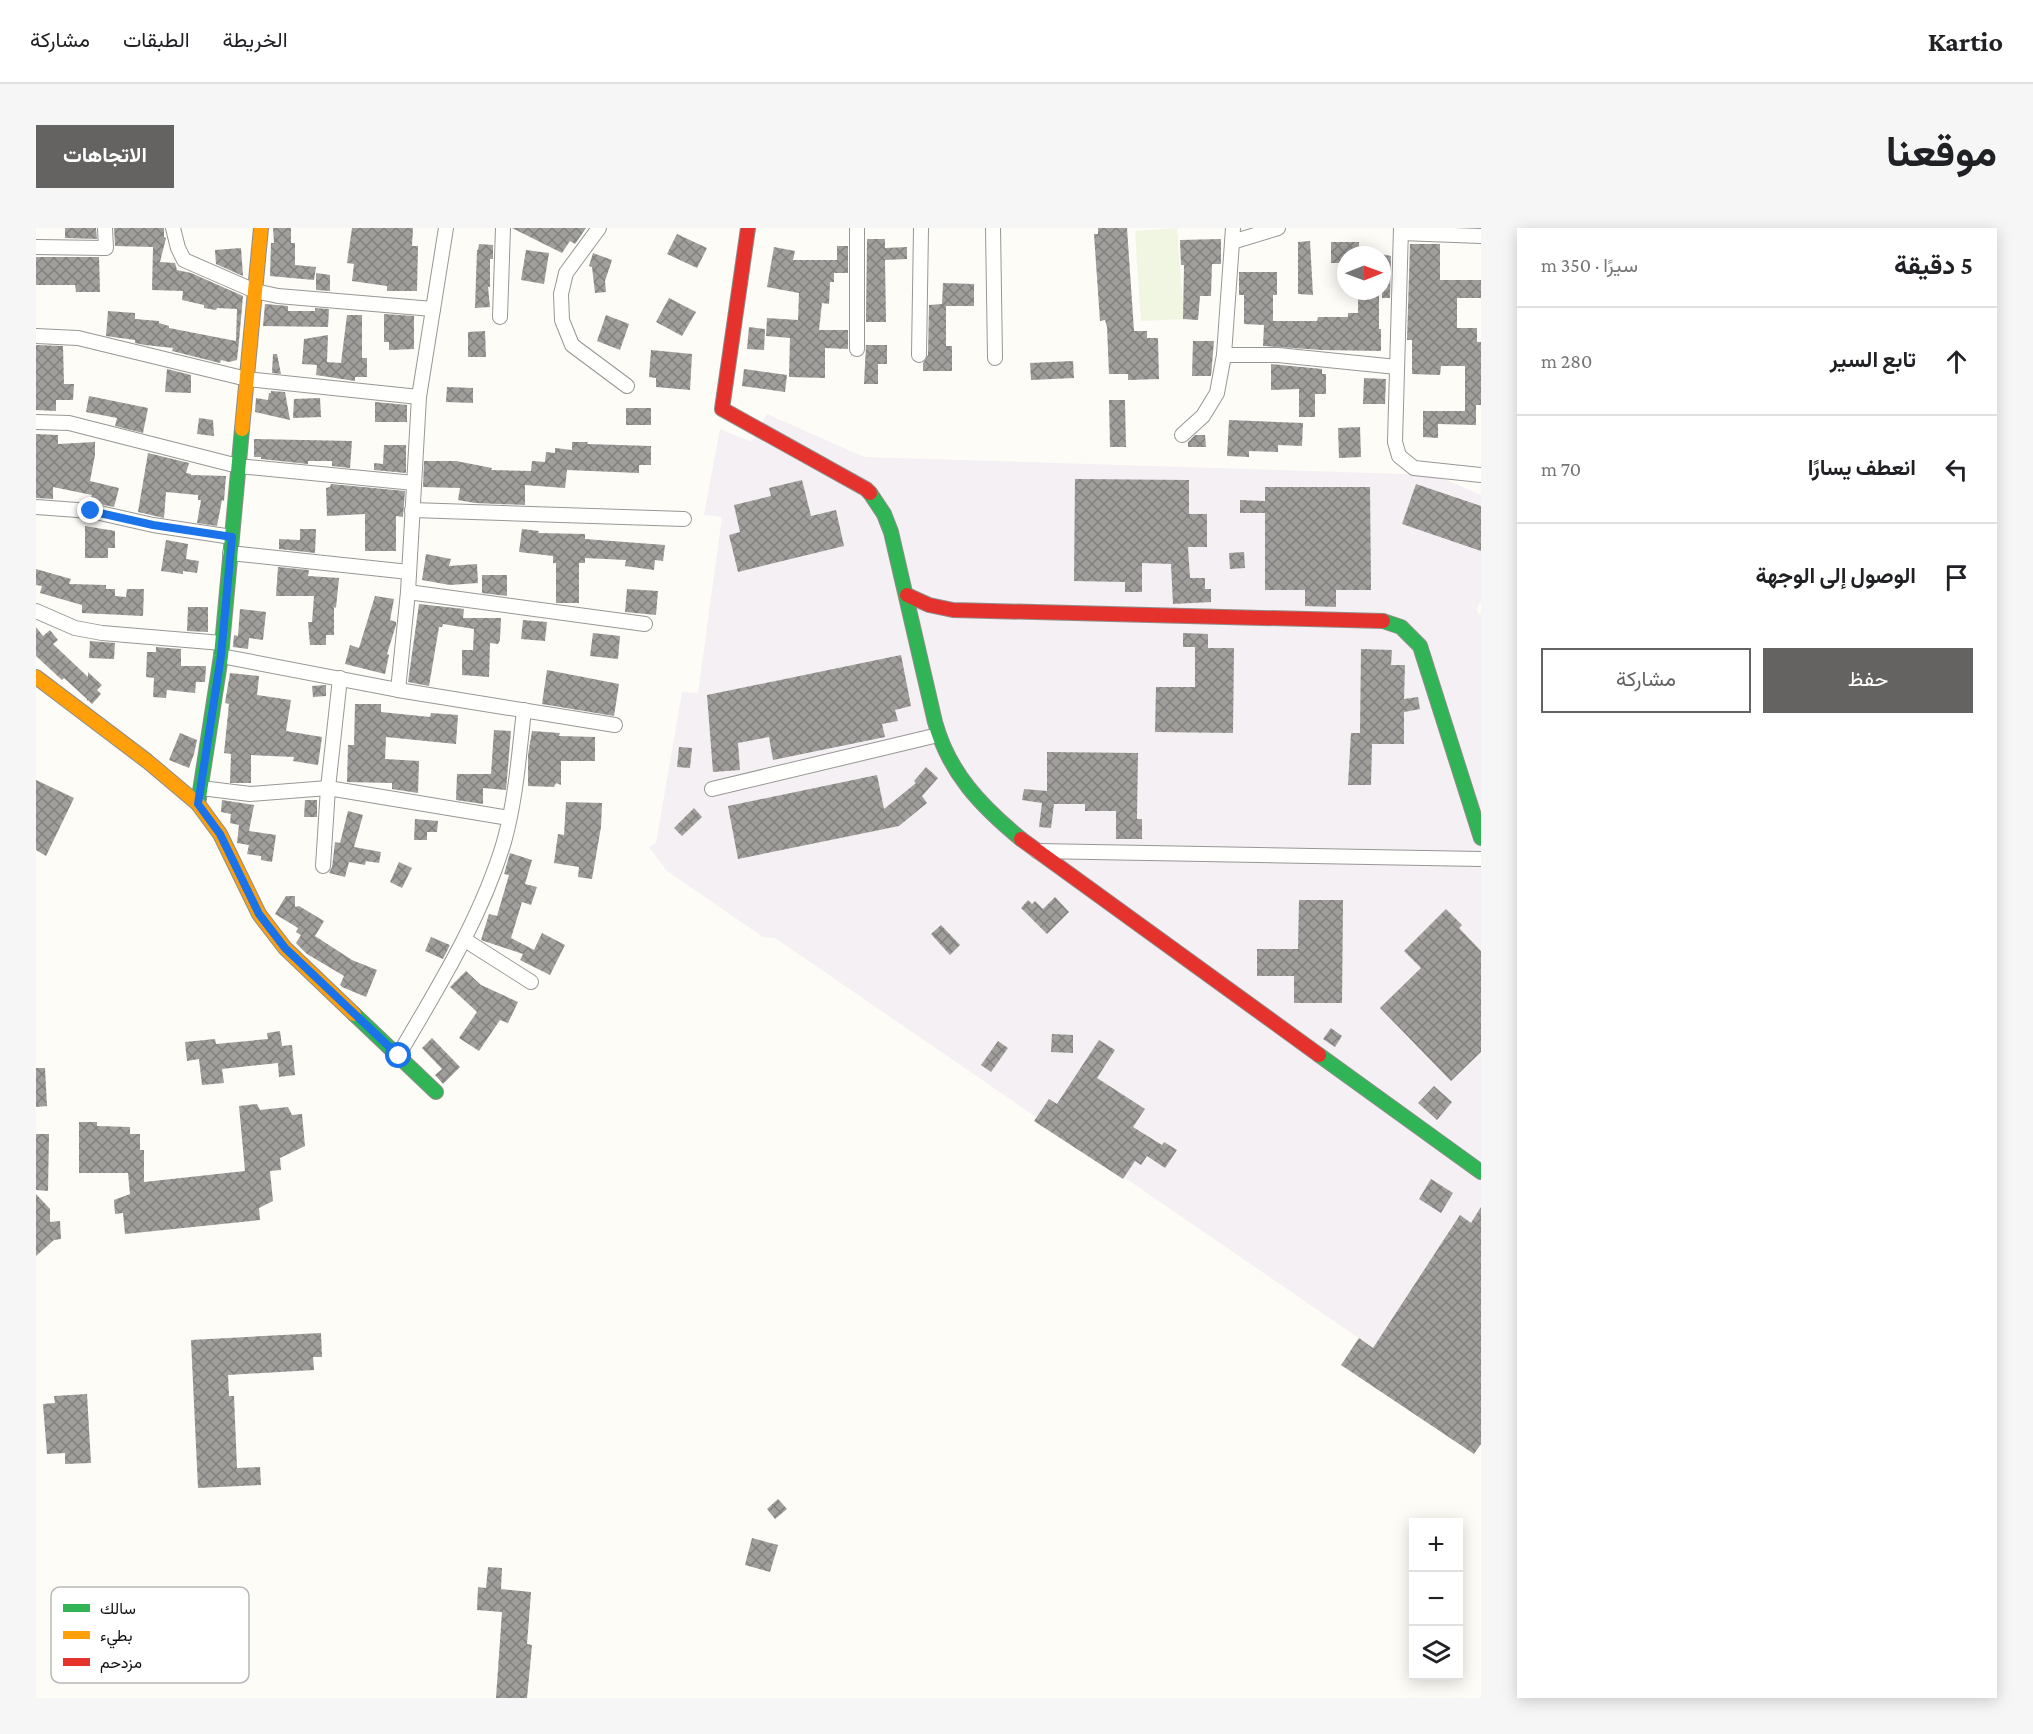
<!DOCTYPE html>
<html lang="ar">
<head>
<meta charset="utf-8">
<style>
	:root { --surface:#fff; --page:#f6f6f6; --text:#202124; --muted:#757577; --line:#e0e0e0; --accent:#646362 }
	body { margin:0; font-family:"Crimson Pro",Vazirmatn,serif; background:var(--page); color:var(--text); direction:rtl }
	.controls { position:absolute; right:18px; bottom:18px; display:grid; overflow:hidden; border-radius:0px; box-shadow:0 3px 15px #0003 }
	.controls button { width:54px; height:54px; display:grid; place-items:center; padding:0; border:0; border-bottom:2px solid var(--line); background:var(--surface); color:var(--text); font:30px sans-serif }
	.compass { position:absolute; left:1301px; top:18px; width:54px; height:54px; border-radius:50%; background:var(--surface); box-shadow:0 3px 15px #0003; rotate:89deg }
	.stop { position:absolute; width:18px; height:18px; margin:-14px; border:4px solid #1a73e8; border-radius:50%; background:#fff }
	.stop.end { background:#1a73e8; border-color:#fff; box-shadow:0 2px 6px #0008 }
	.list { margin:0; padding:0; list-style:none }
	h2 { display:flex; justify-content:space-between; align-items:center; height:78px; margin:0; padding:0 24px; font-size:26px }
	h2 small { font-size:20px; font-weight:400; color:var(--muted) }
	.list li { display:grid; grid-template-columns:39px 1fr auto; gap:18px; align-items:center; box-sizing:border-box; height:108px; padding:0 24px; border-top:2px solid var(--line) }
	.list b { display:block; font-size:22px; white-space:nowrap }
	.list em { font-size:20px; font-style:normal; color:var(--muted) }
	.actions { display:flex; gap:12px; padding:18px 24px }
	.actions a { flex:1; padding:14px 0; border:2px solid var(--accent); border-radius:0px; text-align:center; font-size:21px; color:var(--accent) }
	.actions .main { background:var(--accent); color:#fff }
	.icon { flex:none; width:33px; height:33px; fill:none; stroke:currentColor; stroke-width:2; stroke-linecap:round; stroke-linejoin:round }
	.map { position:relative; flex:none; width:1445px; height:1470px; overflow:hidden; direction:ltr; border-radius:0px }
	header { display:flex; align-items:center; gap:36px; box-sizing:border-box; height:84px; padding:0 30px; background:var(--surface); border-bottom:2px solid var(--line) }
	header strong { font-size:28px }
	nav { display:flex; gap:33px; margin-inline-start:auto; font-size:21px }
	.intro { display:flex; align-items:center; justify-content:space-between; box-sizing:border-box; height:144px; padding:0 36px }
	h1 { margin:0; font-size:42px }
	.button { padding:15px 27px; border-radius:0px; background:var(--accent); color:#fff; font-size:21px; font-weight:700 }
	main { display:flex; gap:36px; padding:0 36px }
	aside { flex:1; background:var(--surface); border-radius:0px; box-shadow:0 3px 15px #0003 }
	.map>svg:first-child { display:block }
	.industrial { fill:#f5f0f3 }
	.pitch { fill:#f0f6e1 }
	.building { fill:url(#building-cross-hatch) }
	.lines { fill:none; stroke-linecap:round; stroke-linejoin:round }
	.street-casing { stroke:#979795; stroke-width:16 }
	.fast-casing { stroke:#8e8d8b; stroke-width:16 }
	.slow-casing { stroke:#8e8d8b; stroke-width:16 }
	.jam-casing { stroke:#8e8d8b; stroke-width:16 }
	.street { stroke:#fffffe; stroke-width:14 }
	.fast { stroke:#30b455; stroke-width:14 }
	.slow { stroke:#ff9f0a; stroke-width:14 }
	.jam { stroke:#e5322d; stroke-width:14 }
	.route { stroke:#1a73e8; stroke-width:8 }
	.key { fill:#fff; stroke:#b8b8b8; stroke-width:1.5 }
	.key-label { font-size:16px; fill:#111 }
</style>
</head>
<body>
<header>
<strong>Kartio</strong>
<nav><a>الخريطة</a><a>الطبقات</a><a>مشاركة</a></nav>
</header>
<div class="intro"><h1>موقعنا</h1><a class="button">الاتجاهات</a></div>
<main>
<aside>
<h2>5 دقيقة<small>سيرًا · 350 m</small></h2>
<ul class="list">
<li><svg class="icon" aria-label="ahead" viewBox="0 0 24 24"><path d="M12 20V5M6 11l6-6 6 6"/></svg><div><b>تابع السير</b></div><em>280 m</em></li>
<li><svg class="icon" aria-label="left" viewBox="0 0 24 24"><path d="M17 20v-9H6M10 6l-5 5 5 5"/></svg><div><b>انعطف يسارًا</b></div><em>70 m</em></li>
<li><svg class="icon" aria-label="arrive" viewBox="0 0 24 24"><path d="M6 21V4h12l-3 4 3 4H6"/></svg><div><b>الوصول إلى الوجهة</b></div></li>
</ul>
<div class="actions"><a class="main">حفظ</a><a>مشاركة</a></div>
</aside>
<div class="map">
<svg width="1445" height="1470" viewBox="0 0 1445 1470">
	<defs>
		<pattern id="building-cross-hatch" width="8" height="8" patternUnits="userSpaceOnUse" patternTransform="scale(1.5)"><rect width="8" height="8" fill="#a19f9c"/><path d="M0 0l8 8M0 8l8-8" fill="none" stroke="#82807e"/></pattern>
	</defs>
	<rect width="100%" height="100%" fill="#fdfcf7"/>
	<path class="industrial" d="M731 186 828 229 1399 247 1445 267V373L1440 382 1445 387V1194L739 710 727 709 631 643 613 619 620 615 646 464 662 465 686 289 668 287 684 201 716 214Z"/>
	<path class="pitch" d="M1141 0 1148 91 1105 93 1099 3Z"/>
	<g class="building">
		<path d="M29 0H60L61 11 29 10Z"/>
		<path d="M78 0H128V9L130 10 124 34 139 35 141 42 155 45 207 68 203 113H201H203L201 132 193 134 185 132 184 135 136 123 137 120 109 117 99 115V112L70 108 72 83 99 85V91L123 93V95L133 98V100L200 113 201 81 181 80 180 82 168 80V77L146 72 147 63 116 62 117 19 79 18Z"/>
		<path d="M237 0H255V15H259V37L280 39 278 52 234 48 235 15H238Z"/>
		<path d="M316 0H377L376 18H382L381 63H351V58L316 53 318 36 311 35Z"/>
		<path d="M476 0H550L539 16 534 13 526 25Z"/>
		<path d="M1062 0H1091L1098 103H1111V110H1122L1123 151 1092 152V146H1073L1071 99 1069 92 1064 93 1058 6H1062Z"/>
		<path d="M641 6 671 20 661 40 631 26Z"/>
		<path d="M831 11H849V20L871 19V31L849 32 850 94H830Z"/>
		<path d="M1185 11V36H1176L1175 68H1164L1162 92 1147 91 1148 37H1145L1144 12Z"/>
		<path d="M1274 13 1277 67 1262 66V14Z"/>
		<path d="M1295 14H1323V27H1310V35H1295Z"/>
		<path d="M443 16 457 17V31H454V59H452L454 79 439 80 441 22H442Z"/>
		<path d="M1374 16H1404V52H1445V70H1421V100H1441V114H1445V177H1440V197L1402 196V210L1387 209V183H1429V138H1405L1404 147 1376 146V112H1371Z"/>
		<path d="M801 18H812V45H798V54H794L793 76 786 75 783 102H812V121L789 120V150L753 149 754 110 730 108 731 90 762 92 763 65 731 59 738 19 759 23 757 32H801Z"/>
		<path d="M205 20 207 48 180 36 179 22Z"/>
		<path d="M490 22 513 25 508 56 485 52Z"/>
		<path d="M557 25 576 32 569 53 570 64 559 65 556 39 553 38Z"/>
		<path d="M1346 26 1355 28 1354 70H1346Z"/>
		<path d="M0 29H63L64 64H40L39 57H0Z"/>
		<path d="M1203 44H1241V67H1237V93H1281L1282 89H1312V85H1322V63H1343V101H1345V123L1286 122 1227 118 1228 97 1208 96V67H1203Z"/>
		<path d="M280 45 294 47V63L280 62Z"/>
		<path d="M907 55 938 56V78H910V118H916V143H887V135L892 127 893 77 906 76Z"/>
		<path d="M633 70 660 84 646 108 620 94Z"/>
		<path d="M229 76 252 78V83H279V80L293 81 292 99 227 98Z"/>
		<path d="M348 86 378 88V121L353 122V114H348Z"/>
		<path d="M311 87H326V130H331V149H319V153L280 147 281 137 266 136 268 111 292 107 291 134 305 135Z"/>
		<path d="M570 87 593 96 584 122 561 113Z"/>
		<path d="M713 99 729 101 728 122 711 121Z"/>
		<path d="M449 103 450 129H432V104Z"/>
		<path d="M1157 113H1178L1175 148H1156Z"/>
		<path d="M0 117 27 118 28 156H38L37 172H20V183L0 182Z"/>
		<path d="M830 117H851V136H842V156H828Z"/>
		<path d="M615 122 656 126 654 162 620 159V150L613 149Z"/>
		<path d="M237 126H241L245 146 236 145Z"/>
		<path d="M1037 133 1038 150 995 152 994 135Z"/>
		<path d="M1235 136 1286 141V146H1290V166H1279V189H1263V161L1235 162Z"/>
		<path d="M131 141 155 147V165L129 164Z"/>
		<path d="M708 141 751 147 749 164 706 158Z"/>
		<path d="M1328 150 1350 151 1349 176H1327Z"/>
		<path d="M411 159 437 160V175L410 174Z"/>
		<path d="M235 163 249 164 254 192 219 184 220 170 232 172 233 165H235Z"/>
		<path d="M53 168 112 180 107 205 79 198 81 190 50 184Z"/>
		<path d="M284 170 285 189 257 190 258 171Z"/>
		<path d="M1073 172H1089L1090 219H1074Z"/>
		<path d="M339 174 371 177V194H339Z"/>
		<rect x="590" y="180" width="25" height="17"/>
		<path d="M163 190 177 192 178 208 161 206Z"/>
		<path d="M1193 192 1267 195 1266 218 1242 217V224L1213 223V229L1191 228Z"/>
		<path d="M1324 199 1325 229 1303 230 1302 200Z"/>
		<path d="M0 206 22 207V216L59 214V227L54 253 83 260 78 279 54 274 56 267 17 259V271L0 270Z"/>
		<path d="M1159 207H1169L1170 219H1152V214Z"/>
		<path d="M218 211 316 213 314 240 296 238V233H272V236L225 231V229H218Z"/>
		<path d="M536 214H552L551 216 615 218V237H603V245L531 242 529 260 489 257V277L439 275 422 272 424 260 387 259 388 233H420L456 240 455 242 495 243 496 233 509 234 510 224 519 225V220L536 222Z"/>
		<path d="M348 217H370V245L338 242V235L347 236Z"/>
		<path d="M112 225 153 235 150 245 155 246V247L190 248 188 273 186 272 181 298 161 295 165 272H162V267L130 264 128 290 102 284Z"/>
		<path d="M1039 251 1153 252V286H1171V319H1152L1154 350H1169V361H1175V374L1137 376 1135 336 1106 335V364H1089V354L1038 353Z"/>
		<path d="M766 252 775 288 800 282 808 318 702 344 693 307 704 304 698 277 735 268 733 260Z"/>
		<path d="M295 256 369 263 367 289 360 288V323H329V286L291 288 290 260 294 259Z"/>
		<path d="M1380 256 1445 278V323L1366 296Z"/>
		<path d="M1229 259H1334L1335 362H1300V379L1269 378V362H1229V285H1204V272L1229 273Z"/>
		<path d="M49 298 79 303V320H72V330H49Z"/>
		<path d="M264 301H280L279 325 243 321V311L264 312Z"/>
		<path d="M486 301 503 303 502 305 549 306V311L629 317 627 333 619 332 618 342 589 338 590 332 549 330V335H543V375H520V335H517V328L483 324Z"/>
		<path d="M130 312 152 316 150 331 163 333 161 345 147 343V346L125 343Z"/>
		<path d="M1208 324 1209 340 1194 341 1193 325Z"/>
		<path d="M390 326 415 331 413 338 441 336 442 355 414 357 386 352Z"/>
		<path d="M242 339 273 342 272 348 303 350 300 380 298 379V407H290V417H274L272 394H276L278 368H240Z"/>
		<path d="M0 341 35 351 33 356 70 357V361H79V368L90 369 91 361H108L107 388 46 385V377L4 365 6 358 0 357Z"/>
		<path d="M446 347H471V368L446 365Z"/>
		<path d="M591 361 622 363 620 387 589 384Z"/>
		<path d="M339 368 358 371 354 392 360 394V397L351 426 353 427 349 446 309 436 314 417 323 420Z"/>
		<path d="M383 376 428 381 427 390H465L464 412 462 416 454 415 453 449 426 447V422H437L438 401 407 396 406 399H403L393 458 372 454Z"/>
		<path d="M152 379H172V404L151 403Z"/>
		<path d="M204 381 230 384 227 412 213 410 212 421 197 419 198 407 202 408Z"/>
		<path d="M487 392 511 394 509 413 485 411Z"/>
		<path d="M0 399 7 408 14 402 22 412 17 416 52 449V444L66 457 61 462 65 466 56 476 52 472 51 473V471L28 450 26 452 0 428Z"/>
		<path d="M557 405 584 408 582 431 554 428Z"/>
		<path d="M1147 405 1172 406V420H1198L1197 505 1119 504 1120 459H1159V419H1147Z"/>
		<path d="M54 413 79 415 78 431 53 430Z"/>
		<path d="M120 419 145 421V438H170L169 454H160L159 465 131 462 130 470 117 469 118 450 110 449 111 424H120Z"/>
		<path d="M1325 421 1356 422 1355 437H1369L1368 471 1382 469 1384 481 1368 484V516H1336L1335 557H1312L1315 505H1324Z"/>
		<path d="M865 427 875 478 859 482 862 493 846 496 849 509 737 532 733 509 702 515 704 542 677 544 671 467Z"/>
		<path d="M511 442 583 456 578 488 506 476Z"/>
		<path d="M194 445 223 448 221 467 255 472 250 503 286 509 282 537 257 533 258 529 215 527V555H194L195 526 188 525 193 476 189 475Z"/>
		<path d="M290 457V468L277 469 276 458Z"/>
		<path d="M319 476H345V484L394 489 395 485 422 487 420 516 350 509 349 531 383 533 382 565 356 561V555L311 554 312 517H318Z"/>
		<path d="M458 502 475 503 470 562 447 560V576L420 572 421 546H455Z"/>
		<path d="M496 503 524 505 523 508 559 509V533H525V557L520 555 518 559 492 558V527Z"/>
		<path d="M144 505 161 512 158 526 153 540 133 532Z"/>
		<path d="M643 519 656 520 654 540 641 539Z"/>
		<path d="M1011 524 1102 525 1101 591H1106V611H1080V583H1049V576H1018L1015 600 1003 599 1006 575 986 572 988 561 1011 563Z"/>
		<path d="M890 539 902 550 886 568 891 575 863 598 702 631 692 578 841 547 848 581 880 555 878 553Z"/>
		<path d="M0 552 38 570 10 628 0 622Z"/>
		<path d="M186 572 218 577 213 603 240 607 236 634 225 632V628L211 626 213 617 201 615 203 597 194 595 195 586 185 584Z"/>
		<path d="M269 572H281V589H268Z"/>
		<path d="M530 574 566 575 565 599 556 651 542 649 543 639 518 635 522 606 528 607Z"/>
		<path d="M658 580 666 589 646 608 638 600Z"/>
		<path d="M312 583 327 587 318 619 345 624 343 635 330 633 329 637 313 634 309 649 293 645 296 639 299 614 304 615Z"/>
		<path d="M379 591 402 593 401 604H391V612H378Z"/>
		<path d="M474 625 496 632 489 656 501 659 495 677 486 674 475 710 498 722 506 705 529 717 514 747 484 732 487 726 445 712 453 686 461 688 473 647 468 646Z"/>
		<path d="M363 634 376 640 366 660 354 654Z"/>
		<path d="M250 668H259V679L263 678 288 693 279 708 316 732 341 742 330 769 306 759 304 757 308 748 271 726 260 715 265 707 260 704 262 700 239 686Z"/>
		<path d="M1019 669 1033 684 1011 706 985 680 992 672 996 676 999 673 1007 681Z"/>
		<path d="M1263 672H1307L1306 775H1258V748H1221V721H1262Z"/>
		<path d="M1410 681 1426 697 1423 700 1445 723V824L1415 853 1344 780 1385 740 1368 723Z"/>
		<path d="M905 697 924 717 914 727 895 706Z"/>
		<path d="M395 709 414 717 407 731 389 723Z"/>
		<path d="M430 743 445 757 482 774 472 795 464 792 443 823 423 810 441 784 414 759Z"/>
		<path d="M1295 800 1306 808 1299 819 1287 811Z"/>
		<path d="M244 803 246 818 256 817 259 847 243 849 242 835 186 841 188 855 166 857 163 831 151 833 149 814 179 811 180 816 232 811 231 805Z"/>
		<path d="M1016 806 1037 807V825L1015 824Z"/>
		<path d="M396 810 424 839 407 856 399 847 406 841 386 820Z"/>
		<path d="M1063 812 1079 822 1061 850 1109 881 1097 899 1126 917 1128 914 1141 922 1129 940 1111 928 1105 937 1099 933 1087 951 998 893 1013 871 1021 876Z"/>
		<path d="M962 813 972 820 955 844 945 837Z"/>
		<path d="M0 840H9L11 878 0 879Z"/>
		<path d="M1398 858 1416 874 1401 892 1382 875Z"/>
		<path d="M221 876 224 882 252 879 256 887 266 886 269 918 244 930 245 942 234 943 237 973 223 980 224 992 89 1006 87 985 79 986 78 972 94 966 92 945H43V894H61V898L94 899V906H104V922H108V954L209 943 203 878Z"/>
		<path d="M0 906H13L12 963 0 962Z"/>
		<path d="M1395 951 1417 965 1405 985 1383 971Z"/>
		<path d="M0 966 14 981V994L24 993 25 1011 18 1012 0 1028Z"/>
		<path d="M1445 979V1216L1438 1226 1305 1137 1323 1110 1337 1120 1424 987 1435 995Z"/>
		<path d="M285 1105 286 1129H277L278 1142 192 1147 193 1168H198L201 1240 224 1239 225 1257 162 1260 155 1112Z"/>
		<path d="M51 1166 55 1235 29 1236V1225L11 1226 7 1176 19 1175 18 1168Z"/>
		<path d="M742 1271 751 1281 739 1291 731 1281Z"/>
		<path d="M716 1310 742 1317 734 1344 709 1337Z"/>
		<path d="M452 1339 466 1340 465 1361 495 1364 491 1416 496 1417 491 1470H460L466 1384 441 1382 442 1359 450 1360Z"/>
	</g>
	<g class="lines">
		<defs>
			<g id="street">
				<path d="M137 0 142 20 148 32 219 63 242 68 397 81"/>
				<path d="M563 0 530 45 525 66 526 92 536 117 591 158"/>
				<path d="M821 0V121"/>
				<path d="M957 0 959 130"/>
				<path d="M1365 0 1359 214 1363 228 1378 240 1445 247"/>
				<path d="M1365 5 1445 8"/>
				<path d="M1196 14 1242 0"/>
				<path d="M0 19 70 20 69 0"/>
				<path d="M464 89 467 0"/>
				<path d="M0 108 42 110 211 151 383 169"/>
				<path d="M883 127 885 0"/>
				<path d="M1188 127H1242L1361 139"/>
				<path d="M0 194 33 195 202 238 378 255"/>
				<path d="M1146 207 1167 188 1181 165 1188 127 1197 0"/>
				<path d="M0 279 55 283 117 297 196 309"/>
				<path d="M376 282 648 291"/>
				<path d="M194 325 373 344"/>
				<path d="M372 364 609 396"/>
				<path d="M0 383 39 400 66 405 186 415"/>
				<path d="M185 428 362 462 579 497"/>
				<path d="M362 462 372 364 383 169 410 0"/>
				<path d="M165 560 214 566 292 560 473 590"/>
				<path d="M676 561 902 507"/>
				<path d="M1001 623 1445 631"/>
				<path d="M287 638 292 560 304 450"/>
				<path d="M429 712 495 754"/>
				<path d="M362 828C402 759 445 691 468 614 480 571 483 526 488 482"/>
			</g>
			<g id="fast">
				<path d="M834 265 848 286 855 304 899 494C913 545 945 578 985 611"/>
				<path d="M1347 393 1365 399 1384 418 1445 610"/>
				<path d="M162 576 185 428 206 201"/>
				<path d="M318 786 400 864"/>
				<path d="M1283 827 1445 944"/>
			</g>
			<g id="slow">
				<path d="M206 201 225 0"/>
				<path d="M0 449 111 533 162 576 184 606 223 686 249 720 318 786"/>
			</g>
			<g id="jam">
				<path d="M712 0 686 181 830 261 834 265"/>
				<path d="M871 367 893 377 917 382 1347 393"/>
				<path d="M985 611 1283 827"/>
			</g>
		</defs>
		<use href="#street" class="street-casing"/>
		<use href="#fast" class="fast-casing"/>
		<use href="#slow" class="slow-casing"/>
		<use href="#jam" class="jam-casing"/>
		<use href="#street" class="street"/>
		<use href="#fast" class="fast"/>
		<use href="#slow" class="slow"/>
		<use href="#jam" class="jam"/>
	</g>
	<g class="lines">
		<path class="route" d="M55 283 117 297 196 309 185 428 162 576 184 606 223 686 249 720 363 828"/>
	</g>
	<rect x="15" y="1359" width="198" height="96" rx="9" class="key"/>
	<rect x="27" y="1376" width="27" height="8" fill="#30b455"/>
	<rect x="27" y="1403" width="27" height="8" fill="#ff9f0a"/>
	<rect x="27" y="1430" width="27" height="8" fill="#e5322d"/>
	<g class="key-label">
		<text x="64" y="1386">سالك</text>
		<text x="64" y="1413">بطيء</text>
		<text x="64" y="1440">مزدحم</text>
	</g>
</svg>
<div class="controls">
<button>+</button>
<button>−</button>
<button><svg class="icon" aria-label="layers" viewBox="0 0 24 24"><path d="M12 4l9 5-9 5-9-5zM3 14l9 5 9-5"/></svg></button>
</div>
<svg class="compass" viewBox="-18 -18 36 36"><path d="M0-13l5 13h-10z" fill="#e53935"/><path d="M0 13l5-13h-10z" fill="#757577"/></svg>
<div class="stop" style="left:363px;top:828px"></div>
<div class="stop end" style="left:55px;top:283px"></div>
</div>
</main>
</body>
</html>
